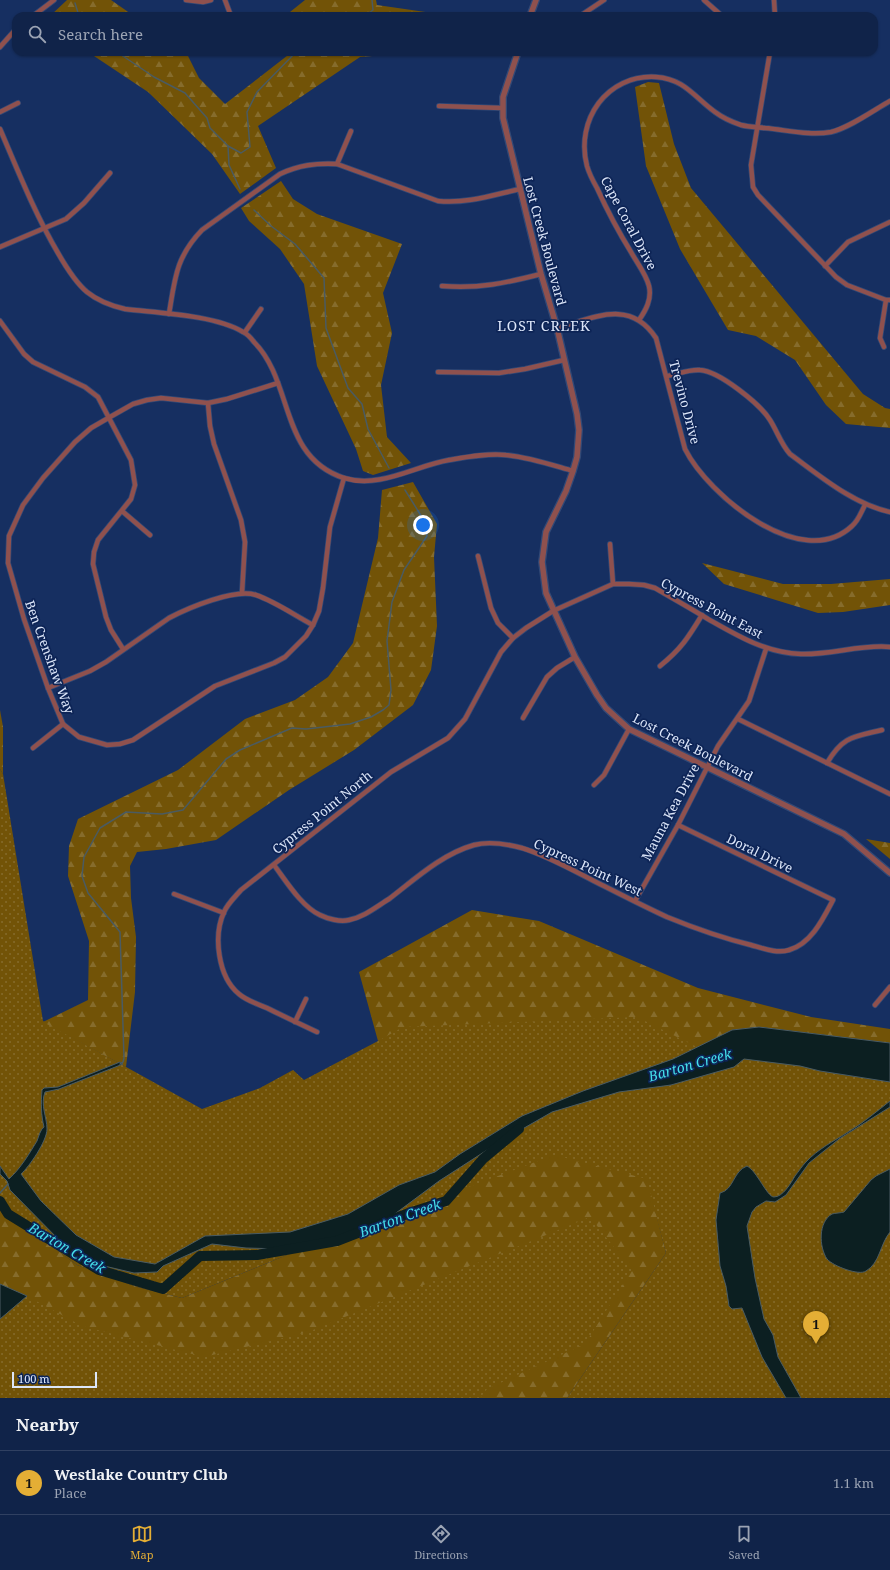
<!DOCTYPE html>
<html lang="en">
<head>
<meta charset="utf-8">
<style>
	:root { --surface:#102349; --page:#1e2f53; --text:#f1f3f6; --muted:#9ca4b4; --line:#304061; --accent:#e4ae35 }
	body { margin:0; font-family:"Noto Serif",serif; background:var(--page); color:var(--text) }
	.scale { position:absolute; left:12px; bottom:10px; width:85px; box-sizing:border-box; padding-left:4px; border:2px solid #dce6f9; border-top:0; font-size:11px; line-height:14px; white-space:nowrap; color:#dce6f9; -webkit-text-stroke:3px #0d2456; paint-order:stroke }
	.you { position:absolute; left:423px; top:525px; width:14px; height:14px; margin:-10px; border:3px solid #fff; border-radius:50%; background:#1a73e8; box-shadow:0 0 0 6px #1a73e833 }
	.badge { display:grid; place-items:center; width:26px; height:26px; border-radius:50%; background:var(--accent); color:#111; font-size:13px; font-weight:700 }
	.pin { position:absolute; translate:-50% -33px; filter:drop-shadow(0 1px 2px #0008) }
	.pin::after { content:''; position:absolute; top:21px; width:14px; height:12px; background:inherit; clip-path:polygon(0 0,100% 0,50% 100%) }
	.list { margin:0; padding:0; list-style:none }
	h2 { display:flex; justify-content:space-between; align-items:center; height:52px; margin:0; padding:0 16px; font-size:17px }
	h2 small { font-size:13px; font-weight:400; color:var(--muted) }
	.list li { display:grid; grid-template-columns:26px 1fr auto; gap:12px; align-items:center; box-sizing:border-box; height:64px; padding:0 16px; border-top:1px solid var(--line) }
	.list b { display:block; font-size:15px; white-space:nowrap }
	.list p { margin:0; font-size:13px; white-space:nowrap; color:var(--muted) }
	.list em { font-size:13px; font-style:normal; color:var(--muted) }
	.icon { flex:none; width:22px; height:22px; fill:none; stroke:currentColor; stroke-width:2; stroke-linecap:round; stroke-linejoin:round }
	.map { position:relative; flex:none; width:890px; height:1398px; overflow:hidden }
	.search { position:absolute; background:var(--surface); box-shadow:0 1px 3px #0004; left:12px; right:12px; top:12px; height:44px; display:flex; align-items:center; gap:10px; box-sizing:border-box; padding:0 14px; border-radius:12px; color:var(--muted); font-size:15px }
	.sheet { height:116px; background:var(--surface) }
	nav { display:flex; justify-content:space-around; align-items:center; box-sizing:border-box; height:56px; border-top:1px solid var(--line); background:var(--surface); font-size:11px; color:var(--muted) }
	nav a { display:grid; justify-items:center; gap:2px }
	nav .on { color:var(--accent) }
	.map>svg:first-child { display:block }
	.grass { fill:url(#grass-dots) }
	.forest { fill:url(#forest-firs) }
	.water { fill:#0c1f21; stroke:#4a5b62 }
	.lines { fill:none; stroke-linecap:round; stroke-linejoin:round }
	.stream { stroke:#4a5b62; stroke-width:1.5 }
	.river { stroke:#0c1f21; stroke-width:10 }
	.minor-casing { stroke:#324976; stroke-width:6 }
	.tertiary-casing { stroke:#324976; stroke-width:8 }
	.minor { stroke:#8f514e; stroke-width:4.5 }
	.tertiary { stroke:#8f514e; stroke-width:5.5 }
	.labels { text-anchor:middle; stroke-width:3.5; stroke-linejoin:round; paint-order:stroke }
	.street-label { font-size:13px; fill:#dce6f9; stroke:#0d2456 }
	.neighbourhood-label { font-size:14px; letter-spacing:1px; fill:#dce6f9; stroke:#0d2456 }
	.water-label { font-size:14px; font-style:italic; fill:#44deea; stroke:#0d2456 }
</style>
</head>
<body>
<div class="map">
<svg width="890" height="1398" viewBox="0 0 890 1398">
	<defs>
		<pattern id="grass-dots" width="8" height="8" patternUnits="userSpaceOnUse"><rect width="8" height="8" fill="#725307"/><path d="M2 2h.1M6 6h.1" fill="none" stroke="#866c2c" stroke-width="1.8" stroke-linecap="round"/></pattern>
		<pattern id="forest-firs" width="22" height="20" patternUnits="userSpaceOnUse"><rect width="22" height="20" fill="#725307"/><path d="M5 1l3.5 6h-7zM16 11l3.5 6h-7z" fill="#866c2c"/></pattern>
	</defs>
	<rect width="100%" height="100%" fill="#162f61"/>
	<g class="grass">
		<path d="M0 769 3 774 43 1021 202 1109 260 1088 293 1070 304 1080 378 1041 404 1008 690 994 740 1049 820 1071 890 1082V1398H567L666 1253 646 1179 287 1255 182 1298 137 1287 77 1265 8 1214 0 1203Z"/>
		<path d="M600 1187 646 1270 550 1398H0V1262L210 1331Z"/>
	</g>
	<g class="forest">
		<path d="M67 0H111L134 16H50Z"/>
		<path d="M305 0H376L377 5 453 16H285Z"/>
		<path d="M88 52H186L199 78 225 104 292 52H422L360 57 258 126 276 168 240 194 212 154 148 92Z"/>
		<path d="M648 82 659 83 674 144 691 188 863 394 885 408 890 409V428L846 424 826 405 795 360 756 336 728 330 680 249 646 166 635 87Z"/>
		<path d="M281 181 293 199 317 214 402 244 383 293 392 333 381 385 387 437 411 463 373 475 363 471 356 449 317 366 304 284 280 249 249 221 241 208Z"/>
		<path d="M413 482 437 524 434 557 437 626 431 670 413 705 354 750 289 790 216 840 166 849 137 852 130 866 131 898 136 937 135 992 126 1067 43 1022 88 1000 89 941 68 876 69 846 78 819 178 770 245 719 295 700 328 677 353 643 378 538 382 490Z"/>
		<path d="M702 563 783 584H831L890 579V605L843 612 818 613 724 584Z"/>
		<path d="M0 710 3 727V774L0 769Z"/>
		<path d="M866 839 890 843V859Z"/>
		<path d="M472 910 539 921 698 988 811 1017 890 1029V1043L759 1027 732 1030 697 1047 637 1017 403 1027 378 1041 359 972Z"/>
		<path d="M554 1155 647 1179 666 1253 567 1398H480L487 1389 585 1344 632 1270 590 1217 308 1332 204 1357 82 1326 27 1296 0 1284V1203L8 1214 77 1265 137 1287 182 1298 287 1255Z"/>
	</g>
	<g class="water">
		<path d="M759 1027 890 1043V1082L820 1071 800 1066 744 1059 734 1067 671 1085 619 1092 552 1112 498 1143 439 1181 392 1216 342 1239 283 1249 246 1248 212 1244 163 1266 157 1272 134 1273 100 1265 64 1245 10 1190 7 1181 0 1174V1166L9 1179C21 1168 29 1154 37 1141 39 1136 40 1130 44 1127 41 1115 41 1103 42 1090L44 1088 58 1087 120 1062 123 1064 59 1089 45 1092C40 1105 47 1117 47 1129 47 1141 29 1167 21 1174L41 1201 76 1235 114 1257 155 1264 205 1236 290 1232 348 1214 399 1185 435 1172 460 1154 522 1116 583 1091 673 1059 732 1030Z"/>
		<path d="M890 1101V1107L839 1139 809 1163 786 1195 775 1202 766 1201 756 1207 752 1212 747 1226 755 1278 764 1319 773 1335 778 1357 801 1398H786L762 1357 742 1308 732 1309 729 1306 726 1286 720 1266 716 1220 720 1193C734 1190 733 1171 747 1166 757 1171 767 1197 774 1197 783 1197 791 1183 795 1176 799 1171 802 1166 806 1162 818 1149 834 1141 848 1132 863 1123 876 1112 890 1101Z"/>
		<path d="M890 1169V1232C880 1244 880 1263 866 1271 859 1276 833 1266 827 1259 819 1247 818 1222 832 1214 835 1213 841 1213 844 1212L871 1180 876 1176Z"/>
		<path d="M0 1284 27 1296 0 1319Z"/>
	</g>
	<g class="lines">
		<g class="stream">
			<path d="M75 3 79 16"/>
			<path d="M365 16 373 10 372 0"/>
			<path d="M117 52 154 77 185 93 207 118 210 128 228 146 229 165 240 189"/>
			<path d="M228 146 241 153 250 147 247 112 257 92 296 52"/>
			<path d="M254 210 271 226 295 244 324 278 326 328 348 388 362 404 368 429 389 468"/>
			<path d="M120 1064 123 1062 124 1058 120 932 88 893 82 876 84 857 100 828 126 812 162 814 183 810 226 759 240 750 292 728 306 729 350 724 371 717 383 710 389 705 391 690 387 641 392 602 404 570 427 536 425 522 405 490"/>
			<path d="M0 1193 8 1184"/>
		</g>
		<path class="river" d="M0 1201 8 1214 99 1270 163 1289 200 1256 257 1255 337 1241 409 1213 446 1201 483 1159 519 1129"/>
		<defs>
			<g id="minor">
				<path d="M186 0 203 2 211 0"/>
				<path d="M225 0 231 16"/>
				<path d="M704 0 722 16"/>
				<path d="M774 0 775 16"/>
				<path d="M33 16 54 0"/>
				<path d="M580 16 604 0"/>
				<path d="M0 47 16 29"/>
				<path d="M770 52 751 165 753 187 758 195 836 277 847 285 886 300H890"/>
				<path d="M439 106 502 108"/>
				<path d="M0 112 18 103"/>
				<path d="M0 129C18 171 35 214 58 253 66 267 75 282 87 292 98 301 112 306 125 309 158 313 215 315 243 332 248 334 251 338 254 342 294 382 279 457 344 478 380 489 414 466 449 460 467 457 488 453 506 455 529 457 552 465 573 471"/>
				<path d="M337 164 351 131"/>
				<path d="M0 247 66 219 84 203 110 173"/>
				<path d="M825 266 848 242 890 222"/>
				<path d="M442 286C479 289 506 283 541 274"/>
				<path d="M169 314C175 278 176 257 202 230L280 174C299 165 316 163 337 164L438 201C466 204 493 195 520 189"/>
				<path d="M639 320C646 310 652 299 649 286 646 274 637 263 631 252 618 231 607 210 597 188 593 181 589 173 587 166 575 120 607 74 656 77 685 79 694 97 715 112 723 118 732 122 741 125 749 127 758 127 765 128 787 130 810 136 831 132 849 128 874 110 890 101"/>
				<path d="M0 321 24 354 33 362 85 387 98 397 131 460 135 485 131 499 98 540 94 552 93 564 106 617 111 630 123 649"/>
				<path d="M557 328C594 318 630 298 656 338L685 449C708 495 802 573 852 526 859 520 861 512 865 505"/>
				<path d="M245 332 261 309"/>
				<path d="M884 347 880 338 886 300"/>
				<path d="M438 372 499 373 525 369 564 360"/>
				<path d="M667 376C678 374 689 369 700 370 719 371 760 404 770 420 777 431 781 444 790 454 820 476 853 504 890 512"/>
				<path d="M278 383 227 399 208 403 161 398 147 400 133 404 110 417 91 428 75 442 43 478 23 505 9 536 8 563 24 619 48 688 63 724 79 737 107 745 120 744 133 740 215 686 274 663 285 657 306 636 313 625 319 611 323 588 330 527 344 478"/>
				<path d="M208 403 210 426 214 444 241 520 245 542 242 593"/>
				<path d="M122 511 150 535"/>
				<path d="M610 544 613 584"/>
				<path d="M478 556 491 608 498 623 513 638"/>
				<path d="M660 666C681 649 688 638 702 615"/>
				<path d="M48 688 90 671 106 662 169 618C188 608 235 588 256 595 276 602 294 615 313 625"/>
				<path d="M523 718 547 677 557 668 575 657"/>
				<path d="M738 719 890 794"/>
				<path d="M33 748 63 724"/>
				<path d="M827 763C843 736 853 737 882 730"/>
				<path d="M594 785 604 775 629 729"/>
				<path d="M274 865C286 881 302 907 320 915 328 919 340 922 349 920 364 917 376 907 389 899 415 879 442 854 474 845 489 841 507 844 522 848 548 856 572 870 596 882 620 894 643 906 667 917 694 928 722 938 751 945 762 948 777 954 789 950 811 944 823 919 833 900L678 825"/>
				<path d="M174 894 224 913"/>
				<path d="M635 901 678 825 718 746 749 701 766 649"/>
				<path d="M875 1005 890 987"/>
				<path d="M295 1022 306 999"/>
				<path d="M317 1032C300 1024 283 1016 267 1008 258 1004 247 1001 239 994 218 977 213 936 224 912 228 903 235 897 241 890L391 772 448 738 465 719 501 652 513 638 526 628 553 611 613 584H629L644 585 655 588C672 598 690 608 708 619 738 636 766 653 801 654 831 655 862 644 890 647"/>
			</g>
			<g id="tertiary">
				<path d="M530 16 536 0"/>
				<path d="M518 52 503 97V118L541 274 557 328 577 414 579 430 577 457 573 471 566 491 546 532 542 562 546 593 575 657 597 695 606 708 629 729 844 834 890 873"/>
			</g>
		</defs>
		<use href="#minor" class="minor-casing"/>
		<use href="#tertiary" class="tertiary-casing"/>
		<use href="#minor" class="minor"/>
		<use href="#tertiary" class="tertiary"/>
	</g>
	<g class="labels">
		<g class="street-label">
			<text transform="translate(629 223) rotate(62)" y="5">Cape Coral Drive</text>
			<text transform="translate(545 241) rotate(75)" y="5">Lost Creek Boulevard</text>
			<text transform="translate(685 402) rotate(75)" y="5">Trevino Drive</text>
			<text transform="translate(712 608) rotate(28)" y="5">Cypress Point East</text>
			<text transform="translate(50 657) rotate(70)" y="5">Ben Crenshaw Way</text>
			<text transform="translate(693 747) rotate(27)" y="5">Lost Creek Boulevard</text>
			<text transform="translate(322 812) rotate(-39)" y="5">Cypress Point North</text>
			<text transform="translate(670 812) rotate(-62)" y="5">Mauna Kea Drive</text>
			<text transform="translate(760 853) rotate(26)" y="5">Doral Drive</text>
			<text transform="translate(588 867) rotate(25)" y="5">Cypress Point West</text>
		</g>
		<g class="neighbourhood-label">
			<text x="544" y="331">LOST CREEK</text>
		</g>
		<g class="water-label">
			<text transform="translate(690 1065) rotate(-16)" y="5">Barton Creek</text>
			<text transform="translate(400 1218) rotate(-20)" y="5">Barton Creek</text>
			<text transform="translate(67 1248) rotate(30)" y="5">Barton Creek</text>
		</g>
	</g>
</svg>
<div class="scale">100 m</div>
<div class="you"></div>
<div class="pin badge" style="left:816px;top:1344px">1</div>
<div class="search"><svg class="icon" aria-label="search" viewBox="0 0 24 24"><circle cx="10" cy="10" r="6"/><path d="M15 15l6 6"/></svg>Search here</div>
</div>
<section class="sheet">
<h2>Nearby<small></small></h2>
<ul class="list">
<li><span class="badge">1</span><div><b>Westlake Country Club</b><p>Place</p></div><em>1.1 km</em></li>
</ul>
</section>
<nav>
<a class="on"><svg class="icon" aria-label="map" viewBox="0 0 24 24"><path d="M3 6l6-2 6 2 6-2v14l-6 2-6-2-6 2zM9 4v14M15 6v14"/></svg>Map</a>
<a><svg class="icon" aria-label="directions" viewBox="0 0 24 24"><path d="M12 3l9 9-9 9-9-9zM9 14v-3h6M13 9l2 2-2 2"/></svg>Directions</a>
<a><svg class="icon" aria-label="saved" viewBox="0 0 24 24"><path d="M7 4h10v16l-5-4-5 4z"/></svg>Saved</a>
</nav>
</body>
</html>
